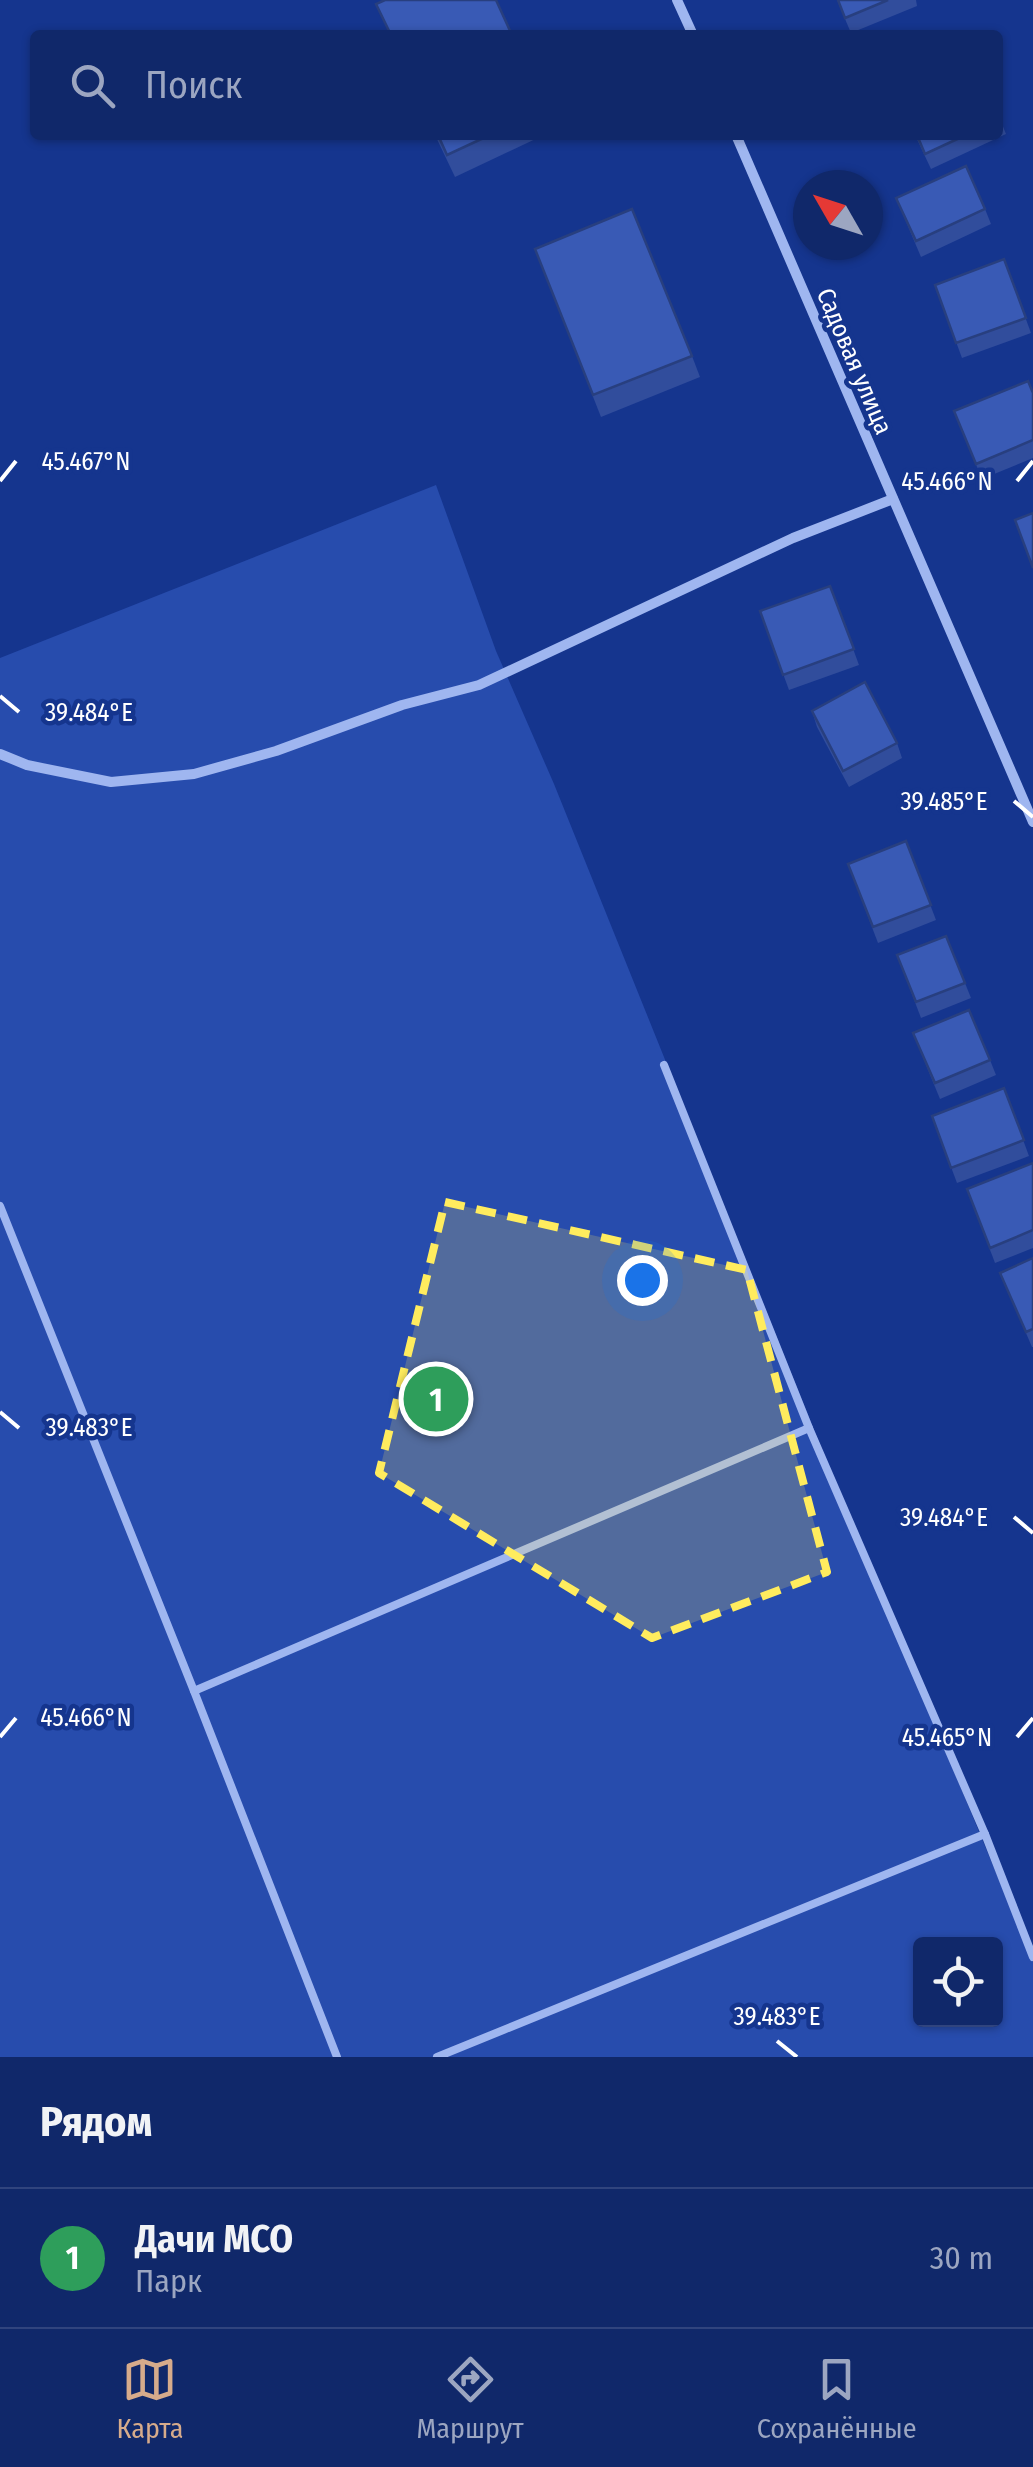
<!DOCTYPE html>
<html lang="ru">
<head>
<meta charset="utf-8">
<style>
	:root { --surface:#10286a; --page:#193070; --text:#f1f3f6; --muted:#9ca6c1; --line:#30447e; --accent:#d6ab8b }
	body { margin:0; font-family:"Fira Sans Condensed",sans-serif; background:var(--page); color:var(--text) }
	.controls { position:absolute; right:30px; bottom:30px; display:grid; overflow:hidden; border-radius:10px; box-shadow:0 2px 8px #0004 }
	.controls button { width:90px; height:90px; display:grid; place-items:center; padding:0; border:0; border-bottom:2px solid var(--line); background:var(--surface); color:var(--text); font:50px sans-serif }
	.compass { position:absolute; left:793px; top:170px; width:90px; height:90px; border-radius:50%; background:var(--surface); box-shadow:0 2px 8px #0004; rotate:309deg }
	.you { position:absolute; left:642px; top:1280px; width:35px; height:35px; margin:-25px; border:8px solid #fff; border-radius:50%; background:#1a73e8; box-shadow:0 0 0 15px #1a73e833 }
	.badge { display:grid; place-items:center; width:65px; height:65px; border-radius:50%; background:var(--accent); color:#fff; font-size:32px; font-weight:700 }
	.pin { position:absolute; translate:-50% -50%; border:5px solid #fff; box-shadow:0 2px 10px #0006 }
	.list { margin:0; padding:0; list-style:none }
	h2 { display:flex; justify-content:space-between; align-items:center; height:130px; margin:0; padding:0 40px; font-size:42px }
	h2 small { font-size:32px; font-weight:400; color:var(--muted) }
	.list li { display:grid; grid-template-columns:65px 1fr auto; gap:30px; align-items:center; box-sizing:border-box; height:140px; padding:0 40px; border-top:2px solid var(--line) }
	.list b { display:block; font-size:38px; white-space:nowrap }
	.list p { margin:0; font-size:32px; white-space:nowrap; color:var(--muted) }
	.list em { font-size:32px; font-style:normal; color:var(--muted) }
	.icon { flex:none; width:55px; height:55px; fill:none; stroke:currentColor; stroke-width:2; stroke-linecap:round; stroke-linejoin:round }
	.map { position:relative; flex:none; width:1033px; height:2057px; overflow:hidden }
	.search { position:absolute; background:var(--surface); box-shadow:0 2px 8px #0004; left:30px; right:30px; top:30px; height:110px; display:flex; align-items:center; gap:25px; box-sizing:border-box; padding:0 35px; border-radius:10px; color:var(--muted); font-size:38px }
	.sheet { height:270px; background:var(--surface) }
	nav { display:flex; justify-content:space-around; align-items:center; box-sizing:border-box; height:140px; border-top:2px solid var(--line); background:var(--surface); font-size:28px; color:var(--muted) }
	nav a { display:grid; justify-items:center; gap:5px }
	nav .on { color:var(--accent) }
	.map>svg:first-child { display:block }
	.green { fill:#274cad; fill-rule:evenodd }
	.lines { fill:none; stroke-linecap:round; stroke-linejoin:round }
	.service { stroke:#9fb6f0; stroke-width:8 }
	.minor { stroke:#9fb6f0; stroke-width:10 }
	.wall { fill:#314d9c }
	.building { fill:#395ab5; stroke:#283f7f; stroke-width:2.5 }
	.marked { fill:#ffec5e; fill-opacity:0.2; stroke:#ffec5e; stroke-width:8; stroke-dasharray:20 12; stroke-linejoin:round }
	.ticks { fill:none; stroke:#fff; stroke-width:4 }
	.labels { text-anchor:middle; stroke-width:9; stroke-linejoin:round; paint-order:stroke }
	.street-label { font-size:25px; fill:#fff; stroke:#15358e }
	.ticks-label { font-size:25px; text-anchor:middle; fill:#fff; stroke:#15358e; stroke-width:9; stroke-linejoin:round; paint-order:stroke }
</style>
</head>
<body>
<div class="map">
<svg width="1033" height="2057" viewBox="0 0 1033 2057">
	<rect width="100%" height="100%" fill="#15358e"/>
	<path class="green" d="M436 485 496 651 554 784 873 1576 1033 1962V2057H0V658ZM920 1944H996V2020H920Z"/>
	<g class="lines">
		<g class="service">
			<path d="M664 1065 809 1428 985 1834 1033 1957"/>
			<path d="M0 1206 194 1691 337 2057"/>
			<path d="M194 1691 809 1428"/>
			<path d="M437 2057 985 1834"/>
		</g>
		<g class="minor">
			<path d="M677 0 693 35"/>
			<path d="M736 135 1033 822"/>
			<path d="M0 754 27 765 111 782 194 774 276 751 402 705 479 685 793 538 893 499"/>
		</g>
	</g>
	<g class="wall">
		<path d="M837 0H916L917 6 851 33Z"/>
		<path d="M998 114 1006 134 931 169 915 135H998Z"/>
		<path d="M435 135H544L455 177Z"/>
		<path d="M896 198 985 209 991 224 921 257Z"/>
		<path d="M1004 259 1031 333 962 358 935 285Z"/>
		<path d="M543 270 692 356 700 377 601 417Z"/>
		<path d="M1033 393V458L982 479 954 411Z"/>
		<path d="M830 586 859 665 789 690 760 611Z"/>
		<path d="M812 711 897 743 902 758 849 787 817 727Z"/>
		<path d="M906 841 936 920 878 943 848 864Z"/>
		<path d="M946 936 971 998 921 1018 897 955Z"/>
		<path d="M919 1048 990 1060 996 1075 940 1099Z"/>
		<path d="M1004 1088 1029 1156 957 1183 932 1116Z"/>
		<path d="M1033 1163V1248L995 1263 967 1189Z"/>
		<path d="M1033 1258V1347H1032L1000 1273Z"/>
	</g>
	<g class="building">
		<path d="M385 0H496L512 35H391L376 4Z"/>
		<path d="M838 0H888L845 18Z"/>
		<path d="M438 135H490L447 155Z"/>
		<path d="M917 135H966L925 154Z"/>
		<path d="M966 166 985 209 916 241 896 198Z"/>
		<path d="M632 209 692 356 593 395 535 249Z"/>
		<path d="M1004 259 1026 318 956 343 935 285Z"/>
		<path d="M1028 381 1033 393V440L976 464 954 411Z"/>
		<path d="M1033 513V568L1015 520Z"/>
		<path d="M830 586 854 649 783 675 760 611Z"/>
		<path d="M865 682 897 743 843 771 812 711Z"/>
		<path d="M906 841 931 905 873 927 848 864Z"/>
		<path d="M946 936 965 983 916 1002 897 955Z"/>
		<path d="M969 1010 990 1060 935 1083 913 1033Z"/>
		<path d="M1004 1088 1024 1140 951 1168 932 1116Z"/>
		<path d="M1033 1163V1230L990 1248 967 1189Z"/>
		<path d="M1033 1258V1329L1026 1332 1000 1273Z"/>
	</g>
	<path class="marked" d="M445 1202 747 1270 827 1572 652 1638 379 1473Z"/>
	<path class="ticks" d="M0 481 16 461M1017 481 1033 461M0 696 19 712M1014 801 1033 817M0 1412 19 1428M1014 1517 1033 1533M0 1737 16 1718M1017 1737 1033 1718M777 2041 797 2057"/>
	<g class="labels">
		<g class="street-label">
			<text transform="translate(855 361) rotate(67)" y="9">Садовая улица</text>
		</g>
	</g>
	<g class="ticks-label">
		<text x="86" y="470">45.467°N</text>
		<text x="947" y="490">45.466°N</text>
		<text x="89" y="721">39.484°E</text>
		<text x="944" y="810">39.485°E</text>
		<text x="89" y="1436">39.483°E</text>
		<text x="944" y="1526">39.484°E</text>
		<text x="86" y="1726">45.466°N</text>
		<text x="947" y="1746">45.465°N</text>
		<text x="777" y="2025">39.483°E</text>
	</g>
</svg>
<div class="controls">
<button><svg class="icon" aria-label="locate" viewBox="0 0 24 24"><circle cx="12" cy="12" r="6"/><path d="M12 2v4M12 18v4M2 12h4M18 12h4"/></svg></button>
</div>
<svg class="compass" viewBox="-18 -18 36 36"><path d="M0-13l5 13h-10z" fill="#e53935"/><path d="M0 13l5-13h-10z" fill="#9ca6c1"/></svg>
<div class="you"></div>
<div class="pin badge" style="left:436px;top:1399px;background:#2e9e5b">1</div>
<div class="search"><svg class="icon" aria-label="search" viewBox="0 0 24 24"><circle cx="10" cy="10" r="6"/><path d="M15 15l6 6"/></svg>Поиск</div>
</div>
<section class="sheet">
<h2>Рядом<small></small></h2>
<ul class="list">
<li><span class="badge" style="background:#2e9e5b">1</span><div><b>Дачи МСО</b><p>Парк</p></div><em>30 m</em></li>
</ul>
</section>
<nav>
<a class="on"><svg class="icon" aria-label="map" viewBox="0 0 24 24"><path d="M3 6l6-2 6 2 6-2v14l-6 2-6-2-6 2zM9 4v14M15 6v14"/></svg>Карта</a>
<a><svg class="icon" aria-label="directions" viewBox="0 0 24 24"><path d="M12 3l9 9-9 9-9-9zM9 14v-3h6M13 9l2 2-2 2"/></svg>Маршрут</a>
<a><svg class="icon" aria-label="saved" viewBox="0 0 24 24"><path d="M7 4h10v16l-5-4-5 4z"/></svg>Сохранённые</a>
</nav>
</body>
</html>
